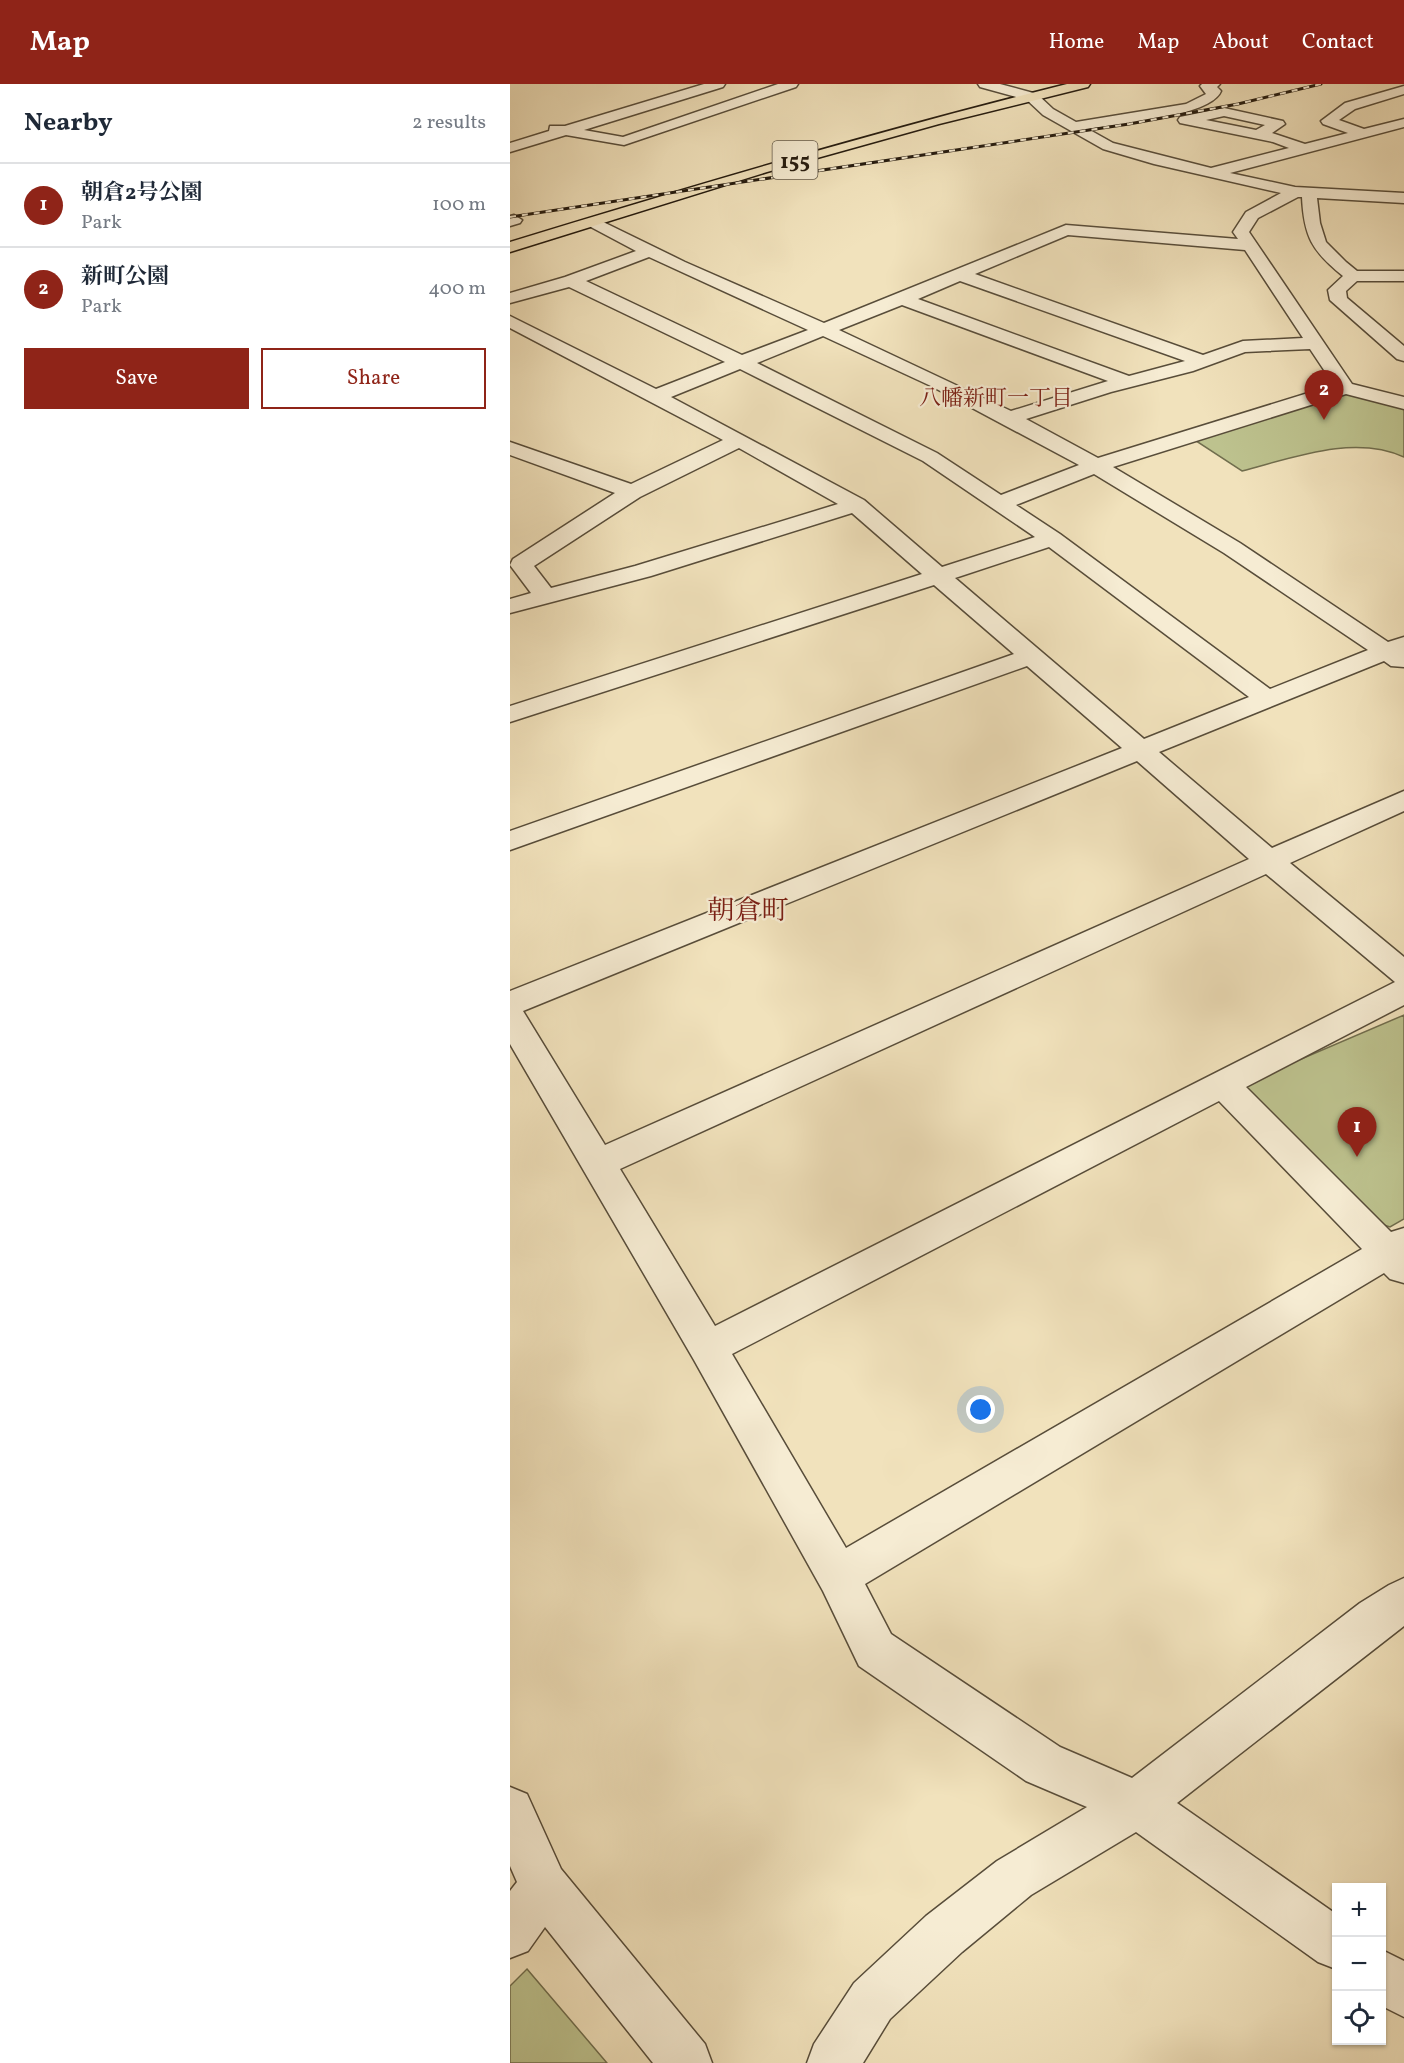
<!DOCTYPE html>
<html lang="en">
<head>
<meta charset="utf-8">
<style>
	:root { --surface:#fff; --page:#f6f6f7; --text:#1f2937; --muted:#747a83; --line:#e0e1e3; --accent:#8f2418 }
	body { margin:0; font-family:Vollkorn,"Noto Serif JP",serif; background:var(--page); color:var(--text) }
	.controls { position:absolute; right:18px; bottom:18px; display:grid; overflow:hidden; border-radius:0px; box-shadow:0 2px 4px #0004 }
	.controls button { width:54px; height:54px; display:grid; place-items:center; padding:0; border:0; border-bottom:2px solid var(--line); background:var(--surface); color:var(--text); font:30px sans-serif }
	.you { position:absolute; left:471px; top:1326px; width:21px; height:21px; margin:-15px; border:4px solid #fff; border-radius:50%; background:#1a73e8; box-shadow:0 0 0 9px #1a73e833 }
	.badge { display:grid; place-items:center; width:39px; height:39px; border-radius:50%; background:var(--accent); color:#fff; font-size:20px; font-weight:700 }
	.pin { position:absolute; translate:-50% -50px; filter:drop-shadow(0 2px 3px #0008) }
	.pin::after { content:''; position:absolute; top:32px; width:21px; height:18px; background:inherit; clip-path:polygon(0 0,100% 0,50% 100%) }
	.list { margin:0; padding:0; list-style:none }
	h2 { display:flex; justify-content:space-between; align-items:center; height:78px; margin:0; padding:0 24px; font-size:26px }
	h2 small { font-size:20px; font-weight:400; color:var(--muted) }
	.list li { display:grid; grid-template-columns:39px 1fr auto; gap:18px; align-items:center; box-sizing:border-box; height:84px; padding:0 24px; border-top:2px solid var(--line) }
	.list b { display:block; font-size:22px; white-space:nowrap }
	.list p { margin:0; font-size:20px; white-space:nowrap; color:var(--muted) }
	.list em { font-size:20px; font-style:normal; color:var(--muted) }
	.actions { display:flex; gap:12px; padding:18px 24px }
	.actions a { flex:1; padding:14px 0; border:2px solid var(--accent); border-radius:0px; text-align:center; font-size:21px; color:var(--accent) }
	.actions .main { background:var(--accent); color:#fff }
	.icon { flex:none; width:33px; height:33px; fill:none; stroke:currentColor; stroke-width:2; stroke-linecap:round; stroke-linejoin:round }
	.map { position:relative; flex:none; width:894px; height:1979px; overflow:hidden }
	header { display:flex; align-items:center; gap:36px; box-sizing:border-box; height:84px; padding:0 30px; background:var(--accent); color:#fff }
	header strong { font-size:28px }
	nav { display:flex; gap:33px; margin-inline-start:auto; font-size:21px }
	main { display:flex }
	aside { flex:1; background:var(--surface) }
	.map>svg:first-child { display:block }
	.green { fill:#bdc28e; stroke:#716e4e; stroke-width:1.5 }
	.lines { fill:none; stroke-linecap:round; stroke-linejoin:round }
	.minor-casing { stroke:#584d3a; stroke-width:3 }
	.highway-casing { stroke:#251b0f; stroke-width:3 }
	.minor { fill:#f6ecd3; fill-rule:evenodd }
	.highway { fill:#f1e2bc; fill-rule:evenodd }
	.rail-casing { stroke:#251b0f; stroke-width:3 }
	.rail { stroke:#f6ecd3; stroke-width:2; stroke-dasharray:6; stroke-linecap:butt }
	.labels { text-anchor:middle; stroke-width:4.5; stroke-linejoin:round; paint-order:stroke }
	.shield { fill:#f6ecd3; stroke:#645a4a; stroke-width:1.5 }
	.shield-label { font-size:22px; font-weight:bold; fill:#251b0f }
	.far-neighbourhood-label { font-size:22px; fill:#7a1f14; stroke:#f6ecd3 }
	.quarter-label { font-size:27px; fill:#7a1f14; stroke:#f6ecd3 }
</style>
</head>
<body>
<header>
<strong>Map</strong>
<nav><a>Home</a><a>Map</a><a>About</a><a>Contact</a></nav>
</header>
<main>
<aside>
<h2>Nearby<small>2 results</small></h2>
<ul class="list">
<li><span class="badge">1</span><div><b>朝倉2号公園</b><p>Park</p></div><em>100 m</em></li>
<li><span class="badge">2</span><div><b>新町公園</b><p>Park</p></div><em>400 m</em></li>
</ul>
<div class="actions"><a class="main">Save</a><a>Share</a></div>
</aside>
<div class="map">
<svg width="894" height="1979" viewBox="0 0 894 1979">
	<rect width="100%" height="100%" fill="#f1e2bc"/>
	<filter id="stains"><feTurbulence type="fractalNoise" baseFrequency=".00333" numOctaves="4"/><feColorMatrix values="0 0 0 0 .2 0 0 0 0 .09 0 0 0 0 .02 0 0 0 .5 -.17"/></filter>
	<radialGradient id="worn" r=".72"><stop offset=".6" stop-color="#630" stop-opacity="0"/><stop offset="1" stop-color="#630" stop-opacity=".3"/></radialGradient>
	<g class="green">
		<path d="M835 304 894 319V373C844 350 782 374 732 387L680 353Z"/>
		<path d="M894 931V1135L880 1143 868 1139 733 1000Z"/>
		<path d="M17 1885 97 1979H0V1902Z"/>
	</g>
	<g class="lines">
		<defs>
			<g id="minor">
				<path d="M194 0H215L213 3 74 46 113 53 268 0H288L286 3 114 61 56 51 0 68V59L39 47 40 42H55Z"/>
				<path d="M468 0H490L527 10 543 25 566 38 676 20 696 10 690 2 692 0H710L707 3 711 7C701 33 605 40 578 45L603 59 701 84 779 64 763 58 670 39 668 36 670 33 714 24 773 37 775 40 762 49 795 60 838 49 813 40 811 37 835 19 894 2V10L845 25 829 36 854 45 894 35V43L720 89 785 103 894 109V119L807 114 810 139 816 158 836 178 847 187H894V197H847L836 207 837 214 894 262V277L887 275 820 216 818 206 833 192C802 167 794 153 792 113H788L748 134 739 148 842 300 894 313V325L836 310 603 383 730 459 878 558 894 553V583L881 582 874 577 649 668 762 764 894 707V727L780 779 894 873V921L736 1003 881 1148 894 1144V1199L880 1195 874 1189 355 1500 381 1550 550 1663 622 1694 850 1519 879 1501 894 1494V1542L667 1719 826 1830V1885L808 1878 626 1748 521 1811 452 1868 380 1935 353 1979H297L304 1960 344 1899 416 1832 487 1777 577 1723 516 1697 349 1582 313 1507 184 1276 0 960V907L612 664 517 582 0 766V747L504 570 424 501 0 638V622L412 490 342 429 141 492 0 529V515L21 509 0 481 3 475 105 409 0 371V358L121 400 213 356 0 244V232L146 305 215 278 59 203 0 219V209L55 193 126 167 79 142 77 139 85 134 175 178 314 239 556 141 728 155 723 148 736 128 771 109 644 80 593 65 533 31 517 16 470 3ZM714 32 755 41 746 46 696 36ZM558 151 735 166 793 254 733 257 693 271 465 190ZM139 173 298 246 232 271 76 197ZM450 197 675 277 619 292 408 215ZM392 221 598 297 501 327 329 246ZM313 252 421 302 569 381 491 411 427 369 247 279ZM800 265 824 301 588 374 516 335 601 308 683 287 735 268ZM230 285 413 377 525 453 432 483 354 416 161 313ZM229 364 328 420 125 482 41 504 24 482 130 413ZM584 390 714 469 858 566 760 605 550 450 506 421ZM539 463 739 613 634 655 445 494ZM627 677 739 775 95 1061 13 927ZM756 790 885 898 205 1242 110 1085ZM709 1017 852 1165 336 1464 222 1270Z"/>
				<path d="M4 131 12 136 10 139 0 142V132Z"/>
				<path d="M0 1703 17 1710 51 1785 195 1960 202 1979H143L35 1843 18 1867 0 1874V1807L7 1798 0 1782Z"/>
				<path d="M872 1866 894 1877V1933L872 1922Z"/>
			</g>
			<path id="highway" d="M557 0H580L578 3 429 40 257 88 0 168V158C186 101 368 47 557 0Z"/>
		</defs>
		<use href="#minor" class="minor-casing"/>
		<use href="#highway" class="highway-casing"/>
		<use href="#minor" class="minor"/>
		<use href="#highway" class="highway"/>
		<defs>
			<path id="rail" d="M0 133 619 40 728 20 811 0"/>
		</defs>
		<use href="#rail" class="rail-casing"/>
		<use href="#rail" class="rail"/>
	</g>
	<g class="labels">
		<rect class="shield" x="262.5" y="57" width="45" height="38" rx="4.5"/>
		<g class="shield-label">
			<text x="285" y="84">155</text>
		</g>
		<g class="far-neighbourhood-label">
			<text x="486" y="321">八幡新町一丁目</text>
		</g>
		<g class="quarter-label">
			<text x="238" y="835">朝倉町</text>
		</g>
	</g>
	<rect width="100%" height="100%" filter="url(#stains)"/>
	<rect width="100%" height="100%" fill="url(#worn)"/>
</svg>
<div class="controls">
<button>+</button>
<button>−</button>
<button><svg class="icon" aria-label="locate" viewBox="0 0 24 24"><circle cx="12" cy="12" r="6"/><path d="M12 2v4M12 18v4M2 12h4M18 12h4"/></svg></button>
</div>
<div class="you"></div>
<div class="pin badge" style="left:847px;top:1073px">1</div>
<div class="pin badge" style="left:814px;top:336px">2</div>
</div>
</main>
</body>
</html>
